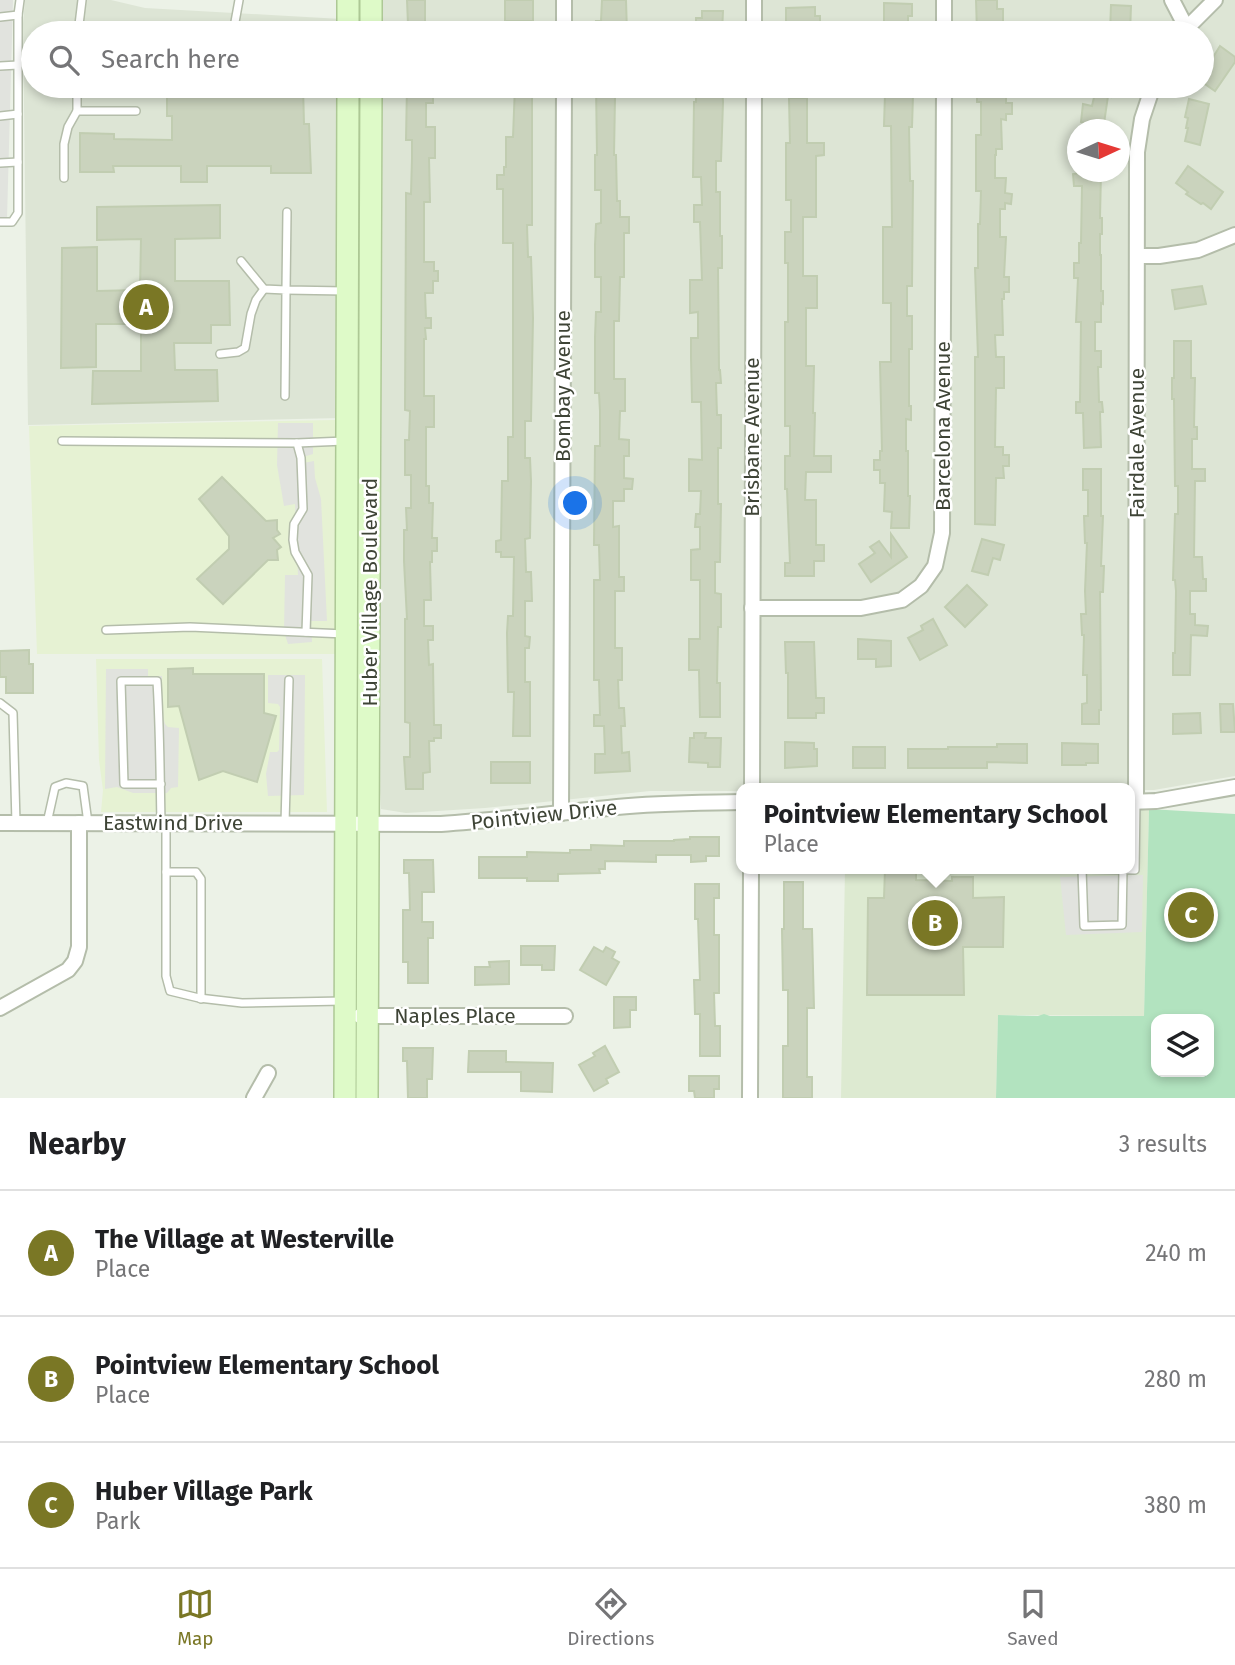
<!DOCTYPE html>
<html lang="en">
<head>
<meta charset="utf-8">
<style>
	:root { --surface:#fff; --page:#f2f2f2; --text:#202124; --muted:#757577; --line:#e0e0e0; --accent:#7a7725 }
	body { margin:0; font-family:"Fira Sans",sans-serif; background:var(--page); color:var(--text) }
	.controls { position:absolute; right:21px; bottom:21px; display:grid; overflow:hidden; border-radius:14px; box-shadow:0 4px 10px #0003 }
	.controls button { width:63px; height:63px; display:grid; place-items:center; padding:0; border:0; border-bottom:2px solid var(--line); background:var(--surface); color:var(--text); font:35px sans-serif }
	.compass { position:absolute; left:1067px; top:119px; width:63px; height:63px; border-radius:50%; background:var(--surface); box-shadow:0 4px 10px #0003; rotate:86deg }
	.you { position:absolute; left:576px; top:504px; width:24px; height:24px; margin:-18px; border:5px solid #fff; border-radius:50%; background:#1a73e8; box-shadow:0 0 0 10px #1a73e833 }
	.badge { display:grid; place-items:center; width:46px; height:46px; border-radius:50%; background:var(--accent); color:#fff; font-size:23px; font-weight:700 }
	.pin { position:absolute; translate:-50% -50%; border:4px solid #fff; box-shadow:0 2px 7px #0006 }
	.popup { position:absolute; left:736px; top:783px; width:399px; height:91px; box-sizing:border-box; display:grid; place-content:center; border-radius:14px; background:var(--surface); filter:drop-shadow(0 2px 5px #0005); font-size:23px; white-space:nowrap; color:var(--muted) }
	.popup b { font-size:26px; color:var(--text) }
	.popup::after { content:''; position:absolute; left:50%; top:100%; margin-left:-14px; border:14px solid transparent; border-top-color:var(--surface) }
	.list { margin:0; padding:0; list-style:none }
	h2 { display:flex; justify-content:space-between; align-items:center; height:91px; margin:0; padding:0 28px; font-size:30px }
	h2 small { font-size:23px; font-weight:400; color:var(--muted) }
	.list li { display:grid; grid-template-columns:46px 1fr auto; gap:21px; align-items:center; box-sizing:border-box; height:126px; padding:0 28px; border-top:2px solid var(--line) }
	.list b { display:block; font-size:26px; white-space:nowrap }
	.list p { margin:0; font-size:23px; white-space:nowrap; color:var(--muted) }
	.list em { font-size:23px; font-style:normal; color:var(--muted) }
	.icon { flex:none; width:38px; height:38px; fill:none; stroke:currentColor; stroke-width:2; stroke-linecap:round; stroke-linejoin:round }
	.map { position:relative; flex:none; width:1235px; height:1098px; overflow:hidden }
	.search { position:absolute; background:var(--surface); box-shadow:0 4px 10px #0003; left:21px; right:21px; top:21px; height:77px; display:flex; align-items:center; gap:18px; box-sizing:border-box; padding:0 24px; border-radius:38px; color:var(--muted); font-size:26px }
	.sheet { height:469px; background:var(--surface) }
	nav { display:flex; justify-content:space-around; align-items:center; box-sizing:border-box; height:98px; border-top:2px solid var(--line); background:var(--surface); font-size:19px; color:var(--muted) }
	nav a { display:grid; justify-items:center; gap:4px }
	nav .on { color:var(--accent) }
	.map>svg:first-child { display:block }
	.residential { fill:#dde5d5; fill-rule:evenodd }
	.commercial { fill:#e6f2d3 }
	.education { fill:#ddead1 }
	.green { fill:#b2e3bf; fill-rule:evenodd }
	.parking { fill:#e1e3de }
	.building { fill:#cad3bd; stroke:#c1cdb1; stroke-width:2 }
	.lines { fill:none; stroke-linecap:round; stroke-linejoin:round }
	.lane-casing { stroke:#b4bdaa; stroke-width:10 }
	.street-casing { stroke:#b4bdaa; stroke-width:18 }
	.secondary-casing { stroke:#adc895; stroke-width:24 }
	.lane { stroke:#fff; stroke-width:7 }
	.street { stroke:#fff; stroke-width:14 }
	.secondary { stroke:#defac8; stroke-width:21 }
	.labels { text-anchor:middle; stroke-width:5; stroke-linejoin:round; paint-order:stroke }
	.street-label { font-size:21px; fill:#3e4436; stroke:#fff }
</style>
</head>
<body>
<div class="map">
<svg width="1235" height="1098" viewBox="0 0 1235 1098">
	<rect width="100%" height="100%" fill="#ecf2e7"/>
	<g class="residential">
		<path d="M25 0H111L145 8 341 19V33H33V86H341L340 418 28 425 23 23Z"/>
		<path d="M383 0H1235V776L1154 790H1129V788H741V791H650L485 808 406 813 381 809 380 792 383 86H1202V33H383ZM1078 130H1120V172H1078Z"/>
	</g>
	<g class="commercial">
		<path d="M335 420 338 654H37L29 426Z"/>
		<path d="M96 659H322L327 812H101L103 790 99 760Z"/>
	</g>
	<path class="education" d="M1129 809H1149L1144 1016 998 1015 996 1098H841L845 869H1129Z"/>
	<path class="green" d="M1149 809 1235 814V1098H996L998 1015 1038 1016 1044 1014 1050 1016H1144ZM1156 1019H1209V1072H1156Z"/>
	<g class="parking">
		<path d="M0 0H13L7 219H0Z"/>
		<path d="M278 423H313V454L303 457V463L314 461 315 478 321 499 327 621H311L312 642 288 644 284 632 285 575H298L295 504 284 506 277 465Z"/>
		<path d="M106 669H148V676H162V713L165 724 168 727 179 728 178 787 171 788 167 793H133L117 787 105 789Z"/>
		<path d="M268 675H305L304 795 268 796 266 774 270 752H277L279 750 280 707 278 704 268 703Z"/>
		<path d="M1143 875 1142 932 1066 935 1060 877Z"/>
	</g>
	<g class="building">
		<path d="M407 0H425V25L408 24Z"/>
		<rect x="505" y="0" width="28" height="21"/>
		<path d="M602 0H626L627 33H597L596 21H601Z"/>
		<path d="M976 0H997V9H1003V22H997V32H977Z"/>
		<path d="M884 3 912 4V16H908V33H884Z"/>
		<path d="M1111 5 1131 6 1130 33H1110Z"/>
		<path d="M815 7V16H820V27L815 26V33H786V8Z"/>
		<path d="M702 11H723L722 33H696V18H702Z"/>
		<path d="M1220 46 1235 57V62L1215 91 1202 82V75Z"/>
		<path d="M167 86H303L304 124H309L311 173H271V166H207V182H181V166H113L114 172H80V133L114 134V139L172 140V116H167Z"/>
		<path d="M407 86H426V92H433V103H426V127H435V158H429L430 202H424V262H434V271H438V281H433V293H425L426 318H431V328H425L426 339H424V396H434V427H426V486H429V503H433L432 538H437V551H432V562H430L431 600H424V626H433V640H428L429 665 433 664 434 725H441V738H434V741H429L430 772 423 773V789H406L404 757H410V723L405 722V619H407L404 561V530H407L406 508H411V475H405V440H409L410 411 405 410 406 204V193L411 194 412 158V140H406Z"/>
		<path d="M515 86H532V225H527L528 257H531L533 318 531 421H525V458H530L531 481 530 538 525 539 526 572H531L532 601H525V636L530 637 529 648H525V682H530V736H513L514 692H508L507 633 508 616H513L514 557H501V552H496V541L501 540 502 481H508V437H513V243H503V189H497V175H504V167H506V137H513Z"/>
		<path d="M596 86H624V97H615L614 155H616L617 201H620V217H629V233H624V277H620L619 321H614V379H625V411H620L619 439 629 440V456H624V478L633 479 632 489H624V501H613V527L619 526V577H624V591H615V648H622V680H618L619 708H624L625 726H621L622 753 629 752 630 771 595 773V754H605L604 726H594V715H600L599 680H594V580H600L599 545H594L595 446H600V411L599 393H595V337L596 312H601V277H595V245L596 224 601 223V190H595V155H597Z"/>
		<path d="M696 86H722L723 102 721 161H716V192H720V236H722V268H718L719 370H720L721 383H716L717 415H721V448H718V504H721L720 562H715V593L721 594V627H718L717 683H720V717H700L699 670H689V639H700V580H691V550L700 549V527H695L696 514H700L701 491H689V459L702 460 701 402H692L691 357V338H698V312L690 313V280H702L700 222H694V205H702L701 177H693L694 102H696Z"/>
		<path d="M1082 86H1114L1111 97 1108 96 1103 130H1084L1085 123 1081 122 1083 104 1092 106 1095 93 1081 89Z"/>
		<path d="M977 88 1006 89V103H1012V114H1006V120L1001 119 1002 149H996V155H995V178H1006L1005 193 1012 194 1011 204 1005 203V209H1000V237H1006L1004 277H1009V292H1004V299H1002L1003 335H995L996 357H1004V388H996L995 447H1003V455H1009V466H1003L1004 478H996L995 525 975 524V357H978L975 268H978V224H980L981 191H976V135H981V102H977Z"/>
		<path d="M885 94 913 95 912 127H909L910 181H913L912 286H907V316H912V349H909V406H911V420L906 419V451H908V496H910L909 528H891L892 512 884 511 885 483H880V470H874V460H880V451H882L880 362H891V303H883V227H892L891 126H884Z"/>
		<path d="M789 98H807V143H824V155L816 156V217H803V276H817V308H806V366H814L813 413H815L814 456H831V472H806L805 500H816V545H824V561H814V576H785V563H790L787 489H785V456H790V426H785V322H788V263H785V232H791V200H786V143H790Z"/>
		<path d="M1189 99 1209 104 1200 145 1185 141 1188 128H1186L1188 118 1185 117Z"/>
		<path d="M1188 166 1223 192 1211 209 1203 203 1201 204 1186 194 1188 192 1176 183Z"/>
		<path d="M1081 172H1101L1100 218H1102V234H1100V255H1101V291H1103V304L1101 303V322H1095V351H1101V367H1098L1099 402H1102L1103 412H1100L1101 447 1084 448 1083 413H1076V402H1080L1081 322H1076L1078 278H1074V263H1079V243H1081L1082 186H1074L1073 174 1081 173Z"/>
		<path d="M220 205V238L175 239V281H229L230 325H211V343H174L175 370H217L218 401 92 404 93 371H141V324H96V367L61 368 62 248 97 247V291L140 290 141 239 97 240V207Z"/>
		<path d="M1202 286 1206 304 1175 309 1172 290Z"/>
		<path d="M1174 341H1191V378H1195L1194 427H1197V439H1192V469H1205V481H1195L1194 557H1202L1203 579H1206V591H1190V614H1195V625L1208 626 1207 636 1191 635 1190 675H1173V653H1175L1176 591 1175 580H1173L1175 514H1178V486H1175L1174 399H1172V378H1174Z"/>
		<path d="M1083 469H1101V516H1103L1101 566H1104L1103 592H1100L1101 710H1099V724H1082V704L1087 703V675H1083L1084 635H1082L1081 614H1086L1085 591 1087 543H1085L1084 516H1088V490H1083Z"/>
		<path d="M222 477 266 521 277 520V530L280 534 273 538 281 547 277 550 278 560H268L223 604 197 579 229 549V536L199 499Z"/>
		<path d="M891 534 907 557 871 582 859 564 875 553 870 547 879 541 891 557Z"/>
		<path d="M982 539 1004 545 1000 560 993 558 988 575 972 571Z"/>
		<path d="M967 585 987 605 965 627 945 607Z"/>
		<path d="M933 619 947 645 920 660 908 638 923 630 921 626Z"/>
		<path d="M858 639 891 641V666L876 667V659H858Z"/>
		<path d="M785 642H814L816 698H824V713H816V718H788V673H786Z"/>
		<path d="M29 650V664H33V693H6V677H0V651Z"/>
		<path d="M193 668V674H264V713L276 716 257 782 223 771 199 780 179 706 168 707V669Z"/>
		<path d="M1220 704H1233L1235 732H1221Z"/>
		<path d="M1200 713 1201 733 1173 734V714Z"/>
		<path d="M694 733H706L705 738H721L720 767H708V763L689 762 690 738H694Z"/>
		<path d="M785 742 814 743V749H817V766L785 768Z"/>
		<path d="M1062 743 1098 744V763H1086V765H1062Z"/>
		<path d="M997 744H1027V763L987 762V768H908V749H948V747H997Z"/>
		<rect x="853" y="747" width="32" height="21"/>
		<rect x="491" y="762" width="39" height="21"/>
		<path d="M690 837H719V856H706V861L691 862V855H656V862L605 861V869H599L600 873 558 874V881H527V878H479V857H527V852L570 853V850H591V845L624 846V841H674V840L690 839Z"/>
		<path d="M404 860H433L434 892H422V922H433V938H428V983H408V962H403V910H410L409 873H404Z"/>
		<path d="M885 869H916V880L952 881V877H973V898L1004 897 1003 947H963L964 995H867L868 898H884Z"/>
		<path d="M784 882H803V929H812L814 1008H807V1077H812V1098H783V1046H788V990H783L782 929H784Z"/>
		<path d="M695 884H719V898H714V935H719V993H714L715 1026H720V1056H700V1014H695L694 980H700L698 919H695Z"/>
		<path d="M521 946H555L554 970H542V965H521Z"/>
		<path d="M594 947 603 952 606 947 615 952 612 958 619 962 606 985 580 970Z"/>
		<path d="M509 961V984L475 985V967H490L489 962Z"/>
		<path d="M614 997H636V1010H630V1027L614 1028Z"/>
		<path d="M605 1046 619 1072 606 1079 608 1083 594 1091 579 1065 595 1056 593 1053Z"/>
		<path d="M403 1048H433L432 1079H427V1098H408L407 1061H403Z"/>
		<path d="M469 1051H506V1062L553 1063 552 1092 521 1091V1072H468Z"/>
		<path d="M689 1076H719V1089H714V1098H695L694 1091H689Z"/>
	</g>
	<g class="lines">
		<defs>
			<g id="lane">
				<path d="M0 17 18 15"/>
				<path d="M78 33 82 0"/>
				<path d="M233 33 239 0"/>
				<path d="M0 66 18 65"/>
				<path d="M77 111H136"/>
				<path d="M0 116 18 114"/>
				<path d="M0 163 18 162"/>
				<path d="M64 178V144L68 127 77 111V86"/>
				<path d="M287 212 286 290 345 291"/>
				<path d="M0 222H12L18 213V15L20 0"/>
				<path d="M241 261 264 289 286 290 285 396"/>
				<path d="M220 354 238 352 245 348 251 314 256 300 264 289"/>
				<path d="M62 441 297 443 301 458 303 509 294 524 293 540 295 552 308 575 306 632"/>
				<path d="M297 443 345 441"/>
				<path d="M106 630 190 627 345 634"/>
				<path d="M0 703 13 713 16 823"/>
				<path d="M161 784H124L121 681H157C160 728 160 776 161 823"/>
				<path d="M47 823 55 787 66 783 83 786 88 823"/>
				<path d="M285 823 289 680"/>
				<path d="M166 824V976L170 991 199 998 242 1003 343 1001"/>
				<path d="M1082 869 1084 926 1122 925 1123 869"/>
				<path d="M1091 869 1135 870 1136 802"/>
				<path d="M166 872H196L201 879V999"/>
			</g>
			<g id="street">
				<path d="M1172 0 1186 27"/>
				<path d="M564 33V0"/>
				<path d="M754 33V0"/>
				<path d="M944 33V0"/>
				<path d="M1182 33 1215 0"/>
				<path d="M1138 256H1159L1198 250 1235 235"/>
				<path d="M752 608H861L902 600 921 586 935 566 942 533 944 86"/>
				<path d="M752 788 754 86"/>
				<path d="M1129 802 1156 801 1235 787"/>
				<path d="M1136 802 1137 152 1142 119 1153 86"/>
				<path d="M561 813 564 86"/>
				<path d="M0 823 441 824C500 820 558 813 617 807 658 803 699 803 741 802"/>
				<path d="M0 1008 68 970 75 961 79 947V823"/>
				<path d="M360 1016H565"/>
				<path d="M254 1098 268 1073"/>
				<path d="M750 1098 751 869"/>
			</g>
			<g id="secondary">
				<path d="M371 0V33"/>
				<path d="M348 33V0"/>
				<path d="M345 1098 348 86"/>
				<path d="M367 1098 371 86"/>
			</g>
		</defs>
		<use href="#lane" class="lane-casing"/>
		<use href="#street" class="street-casing"/>
		<use href="#secondary" class="secondary-casing"/>
		<use href="#lane" class="lane"/>
		<use href="#street" class="street"/>
		<use href="#secondary" class="secondary"/>
	</g>
	<g class="labels">
		<g class="street-label">
			<text transform="translate(563 386) rotate(-90)" y="7">Bombay Avenue</text>
			<text transform="translate(943 426) rotate(-90)" y="7">Barcelona Avenue</text>
			<text transform="translate(752 437) rotate(-90)" y="7">Brisbane Avenue</text>
			<text transform="translate(1137 443) rotate(-90)" y="7">Fairdale Avenue</text>
			<text transform="translate(370 592) rotate(-90)" y="7">Huber Village Boulevard</text>
			<text transform="translate(544 815) rotate(-6)" y="7">Pointview Drive</text>
			<text x="173" y="830">Eastwind Drive</text>
			<text x="455" y="1023">Naples Place</text>
		</g>
	</g>
</svg>
<div class="controls">
<button><svg class="icon" aria-label="layers" viewBox="0 0 24 24"><path d="M12 4l9 5-9 5-9-5zM3 14l9 5 9-5"/></svg></button>
</div>
<svg class="compass" viewBox="-18 -18 36 36"><path d="M0-13l5 13h-10z" fill="#e53935"/><path d="M0 13l5-13h-10z" fill="#757577"/></svg>
<div class="you"></div>
<div class="pin badge" style="left:146px;top:307px">A</div>
<div class="pin badge" style="left:935px;top:923px">B</div>
<div class="popup"><b>Pointview Elementary School</b>Place</div>
<div class="pin badge" style="left:1191px;top:915px">C</div>
<div class="search"><svg class="icon" aria-label="search" viewBox="0 0 24 24"><circle cx="10" cy="10" r="6"/><path d="M15 15l6 6"/></svg>Search here</div>
</div>
<section class="sheet">
<h2>Nearby<small>3 results</small></h2>
<ul class="list">
<li><span class="badge">A</span><div><b>The Village at Westerville</b><p>Place</p></div><em>240 m</em></li>
<li><span class="badge">B</span><div><b>Pointview Elementary School</b><p>Place</p></div><em>280 m</em></li>
<li><span class="badge">C</span><div><b>Huber Village Park</b><p>Park</p></div><em>380 m</em></li>
</ul>
</section>
<nav>
<a class="on"><svg class="icon" aria-label="map" viewBox="0 0 24 24"><path d="M3 6l6-2 6 2 6-2v14l-6 2-6-2-6 2zM9 4v14M15 6v14"/></svg>Map</a>
<a><svg class="icon" aria-label="directions" viewBox="0 0 24 24"><path d="M12 3l9 9-9 9-9-9zM9 14v-3h6M13 9l2 2-2 2"/></svg>Directions</a>
<a><svg class="icon" aria-label="saved" viewBox="0 0 24 24"><path d="M7 4h10v16l-5-4-5 4z"/></svg>Saved</a>
</nav>
</body>
</html>
